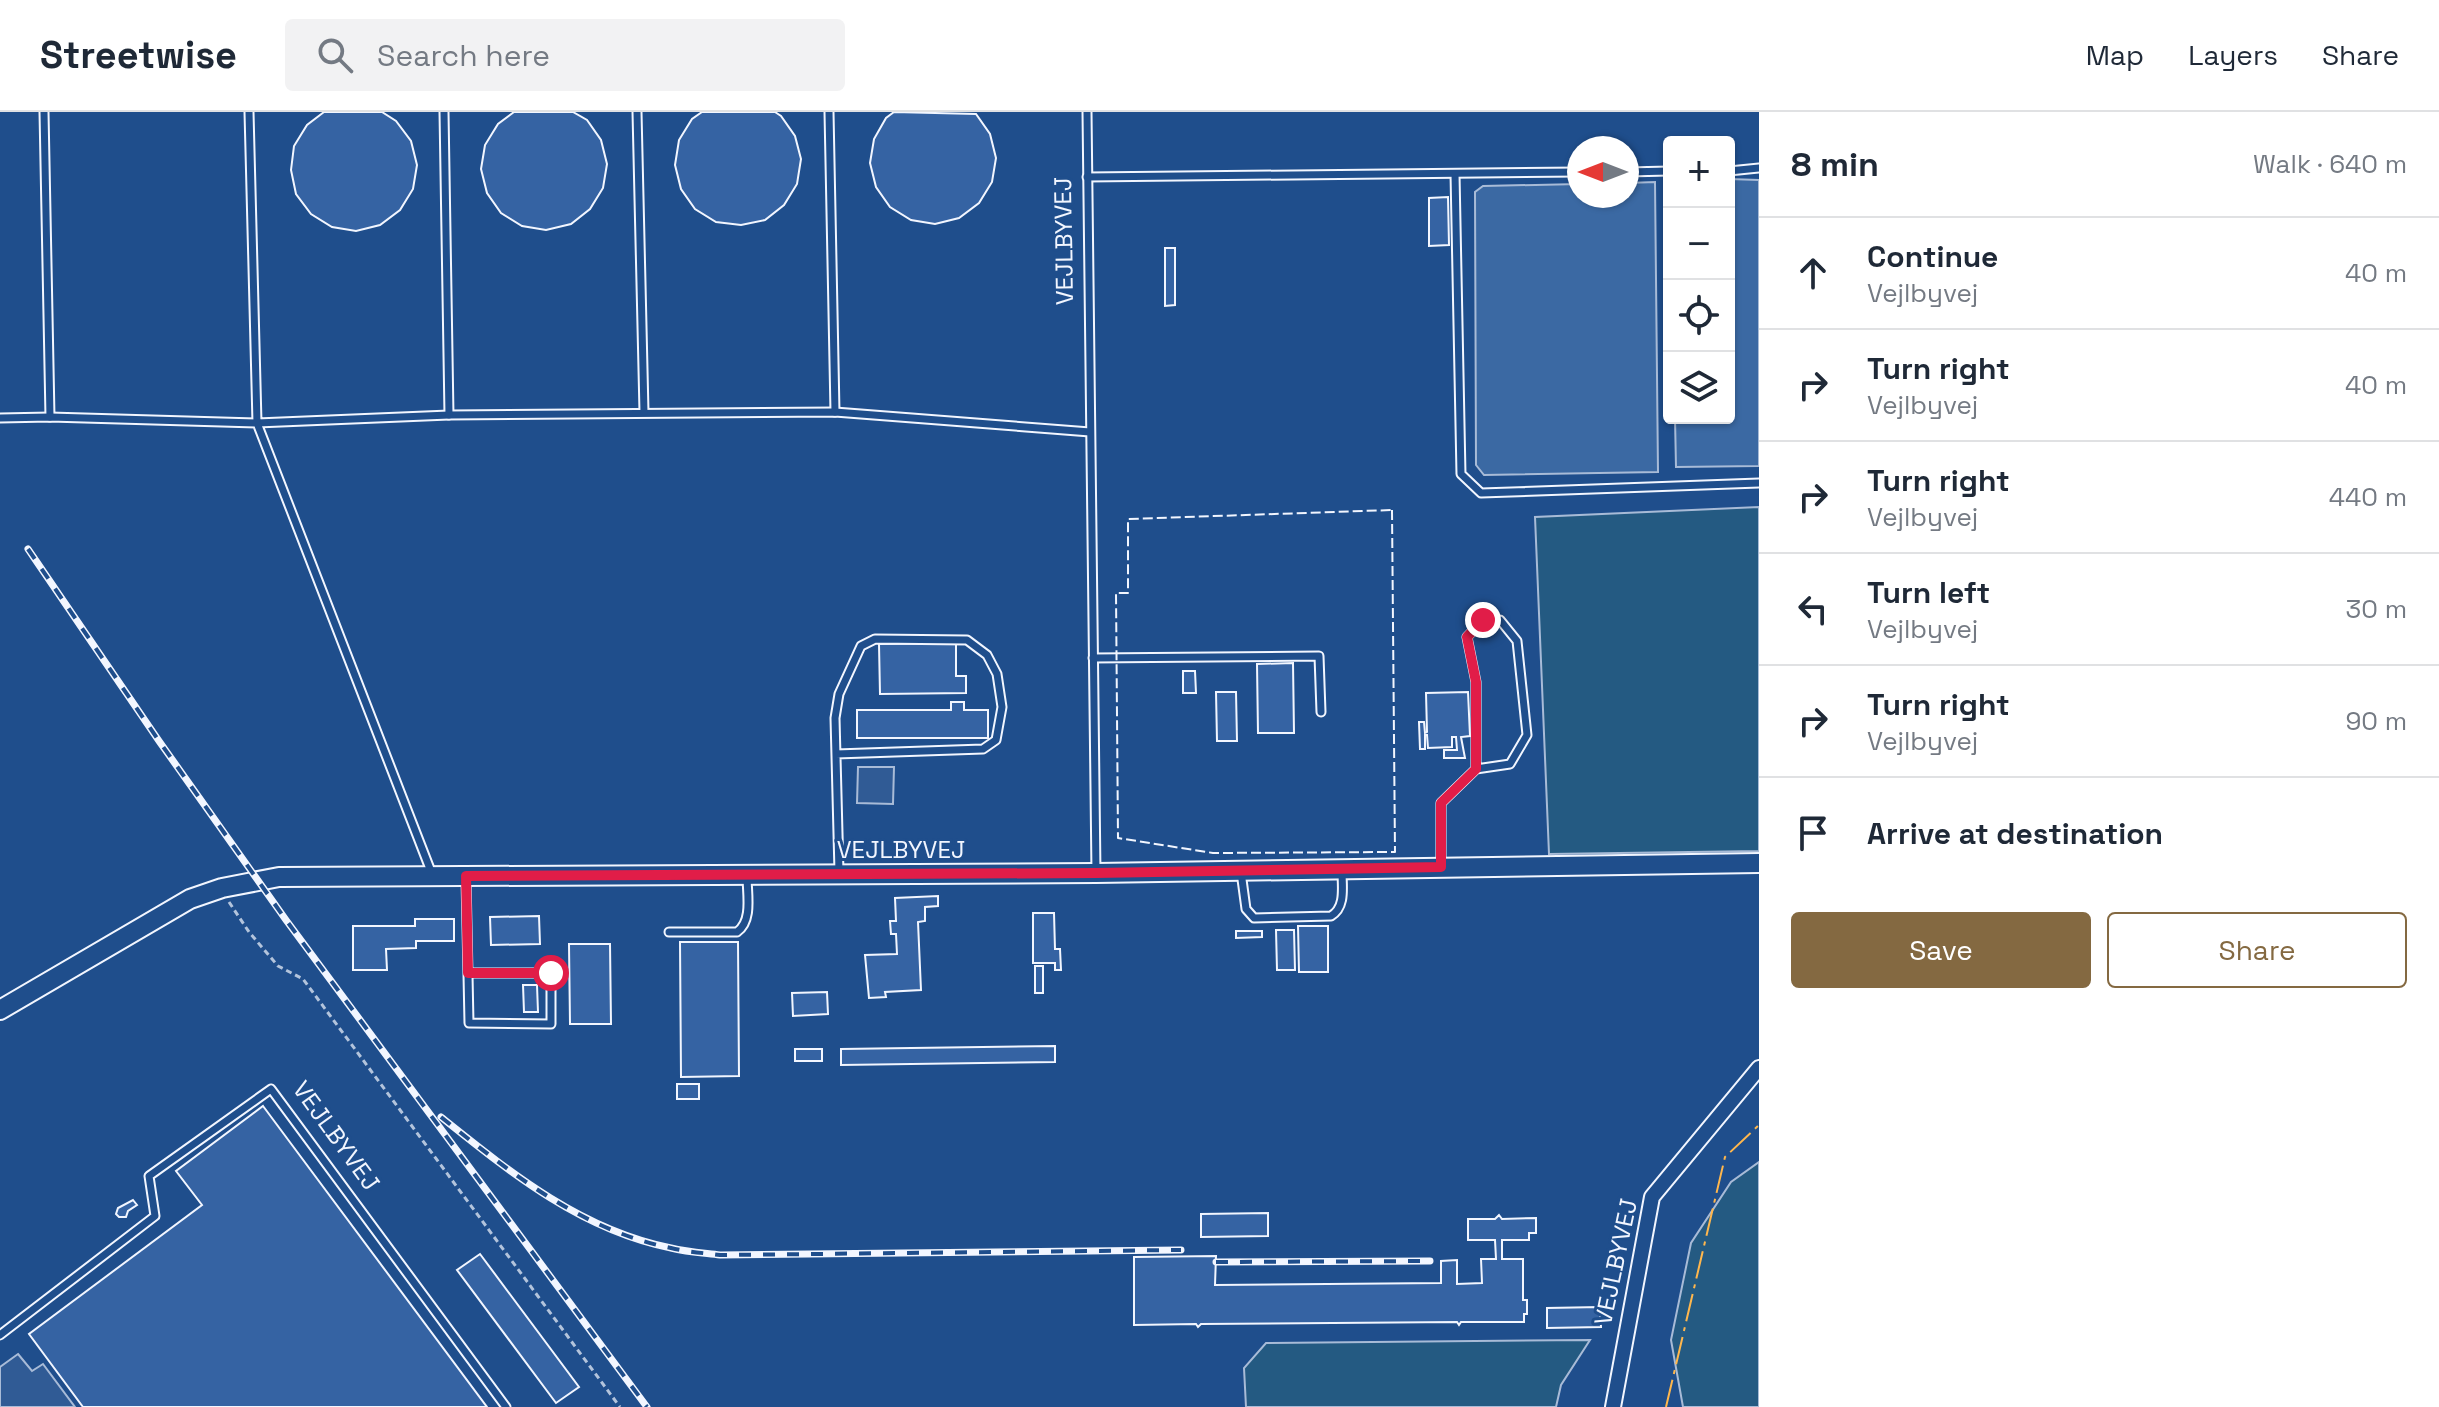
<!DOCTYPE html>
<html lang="en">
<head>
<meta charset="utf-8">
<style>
	:root { --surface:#fff; --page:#f2f2f3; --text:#1f2937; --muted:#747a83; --line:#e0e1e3; --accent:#846941 }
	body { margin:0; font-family:"Space Grotesk",sans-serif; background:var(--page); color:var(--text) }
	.controls { position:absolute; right:24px; top:24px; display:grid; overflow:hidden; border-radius:8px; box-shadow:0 2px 6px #0004 }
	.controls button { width:72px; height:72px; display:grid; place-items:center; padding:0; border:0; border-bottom:2px solid var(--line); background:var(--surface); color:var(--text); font:40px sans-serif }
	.compass { position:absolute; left:1567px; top:24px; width:72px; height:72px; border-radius:50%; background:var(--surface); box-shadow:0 2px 6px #0004; rotate:270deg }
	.stop { position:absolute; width:24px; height:24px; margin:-18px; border:6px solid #e11d48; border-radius:50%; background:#fff }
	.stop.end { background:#e11d48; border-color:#fff; box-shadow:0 2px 8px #0008 }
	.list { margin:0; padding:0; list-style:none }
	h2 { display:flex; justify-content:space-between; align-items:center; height:104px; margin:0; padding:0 32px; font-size:34px }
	h2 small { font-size:26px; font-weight:400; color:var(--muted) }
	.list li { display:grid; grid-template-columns:52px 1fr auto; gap:24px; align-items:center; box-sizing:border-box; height:112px; padding:0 32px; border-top:2px solid var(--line) }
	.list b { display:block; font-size:30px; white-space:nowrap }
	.list p { margin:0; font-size:26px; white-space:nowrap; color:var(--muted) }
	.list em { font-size:26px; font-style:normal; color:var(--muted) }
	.actions { display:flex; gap:16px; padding:24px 32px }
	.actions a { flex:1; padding:18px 0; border:2px solid var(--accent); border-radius:8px; text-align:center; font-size:28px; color:var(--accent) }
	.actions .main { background:var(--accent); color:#fff }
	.icon { flex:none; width:44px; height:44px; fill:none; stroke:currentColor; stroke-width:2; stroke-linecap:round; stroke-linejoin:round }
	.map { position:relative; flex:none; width:1759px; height:1295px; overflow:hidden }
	header { display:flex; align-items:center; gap:48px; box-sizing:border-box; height:112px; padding:0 40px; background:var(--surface); border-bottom:2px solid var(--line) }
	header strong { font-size:38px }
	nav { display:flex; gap:44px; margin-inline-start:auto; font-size:28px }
	.search { width:560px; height:72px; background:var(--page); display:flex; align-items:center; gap:20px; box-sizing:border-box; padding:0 28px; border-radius:8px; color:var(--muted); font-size:30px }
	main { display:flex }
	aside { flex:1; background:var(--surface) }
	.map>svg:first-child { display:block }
	.green { fill:#245a82; stroke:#a8bbd7; stroke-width:2 }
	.parking { fill:#305b95; stroke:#a8bbd7; stroke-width:2 }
	.water { fill:#3b69a3; stroke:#a8bbd7; stroke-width:2 }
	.building { fill:#3563a3; stroke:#f2f6ff; stroke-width:2 }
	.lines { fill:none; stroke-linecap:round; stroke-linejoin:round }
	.lane-casing { stroke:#f2f6ff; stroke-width:11 }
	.street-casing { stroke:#f2f6ff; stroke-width:18 }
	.secondary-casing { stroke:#f2f6ff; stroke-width:22 }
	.path { stroke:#b3c4dc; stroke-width:3; stroke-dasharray:6 4; stroke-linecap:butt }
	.lane { stroke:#1f4e8c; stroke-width:7 }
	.street { stroke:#1f4e8c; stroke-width:14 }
	.secondary { stroke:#1f4e8c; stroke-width:18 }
	.rail-casing { stroke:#f2f6ff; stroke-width:7 }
	.rail { stroke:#1f4e8c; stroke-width:4; stroke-dasharray:12; stroke-linecap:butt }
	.fence { stroke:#f2f6ff; stroke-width:2; stroke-dasharray:10 4; stroke-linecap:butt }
	.power { stroke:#ffb74d; stroke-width:2; stroke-dasharray:28 6 4 6; stroke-linecap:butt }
	.route { stroke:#e11d48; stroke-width:10 }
	.labels { text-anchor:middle; stroke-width:6; stroke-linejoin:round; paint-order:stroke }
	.street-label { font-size:24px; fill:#f2f6ff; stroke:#1f4e8c }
</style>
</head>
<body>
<header>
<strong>Streetwise</strong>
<div class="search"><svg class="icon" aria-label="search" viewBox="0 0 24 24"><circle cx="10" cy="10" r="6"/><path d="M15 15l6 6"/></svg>Search here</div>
<nav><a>Map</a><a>Layers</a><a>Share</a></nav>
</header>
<main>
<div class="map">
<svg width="1759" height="1295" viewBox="0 0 1759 1295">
	<rect width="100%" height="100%" fill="#1f4e8c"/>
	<g class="green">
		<path d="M1759 395V739L1549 742 1535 405Z"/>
		<path d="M1759 1050V1295H1683L1671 1228 1691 1131 1731 1070Z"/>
		<path d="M1590 1228 1561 1273 1556 1295H1246L1244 1256 1266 1231Z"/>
	</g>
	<g class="parking">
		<path d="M858 655H894L893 692 857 691Z"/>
		<path d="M18 1242 32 1259 43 1252 75 1295H0V1255Z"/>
	</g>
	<g class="water">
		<path d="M1729 67 1759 68V354L1676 355 1675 306H1729Z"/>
		<path d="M1655 70 1658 360 1484 363 1476 353 1475 80 1483 74 1579 72V84H1627V71Z"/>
	</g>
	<g class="building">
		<path d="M324 0H382L396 9 411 29 417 53 413 77 400 98 380 113 356 119 332 115 311 102 296 82 291 58 294 34 307 13Z"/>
		<path d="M514 0H573L587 8 601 28 607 52 603 76 590 97 571 112 546 118 522 114 501 101 487 81 481 57 485 33 498 12Z"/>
		<path d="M702 0H775L781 4 795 24 801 47 797 72 784 93 765 108 741 113 716 110 695 97 681 77 675 53 679 28 692 7Z"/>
		<path d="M894 0 976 2 990 22 996 46 992 70 979 91 959 106 935 112 911 108 890 95 876 75 870 51 874 27 886 6Z"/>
		<path d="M1448 85 1449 133 1429 134V86Z"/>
		<path d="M1165 136H1175V193L1165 194Z"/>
		<path d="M956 531V564H966V581L880 582 879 532Z"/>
		<path d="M1293 551 1294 621H1258L1257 552Z"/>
		<path d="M1183 559H1195L1196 581H1183Z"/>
		<path d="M1216 580H1236L1237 629H1217Z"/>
		<path d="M1468 580 1470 624 1461 625 1465 646H1444V638H1457L1456 625H1452V635L1428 636 1427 623H1425V637H1420L1419 610H1424L1425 621 1427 620 1426 581Z"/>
		<path d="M951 590H964V598H988V626H857V598H951Z"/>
		<path d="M938 784V794L925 795V809L918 810 921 878 885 880 886 885 869 886 865 843 897 842 896 822H891L890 809H896L895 786Z"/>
		<path d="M1033 801H1054L1055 837H1060L1061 858H1055V851H1033Z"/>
		<path d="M539 804 540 832 491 833 490 805Z"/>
		<path d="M415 807H454V829H416V836L386 837 387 858H353V814H415Z"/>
		<path d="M1298 814H1328V860H1299Z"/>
		<path d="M1276 818H1294L1295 858H1277Z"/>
		<path d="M1236 819H1262V825L1236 826Z"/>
		<path d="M680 830H738L739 964 681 965Z"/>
		<path d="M569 832H610L611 912H570Z"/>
		<rect x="1035" y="854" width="8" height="27"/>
		<path d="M523 873H537L538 900H524Z"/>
		<path d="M827 880 828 902 793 904 792 881Z"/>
		<path d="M1055 934V950L841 953V937Z"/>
		<rect x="795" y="937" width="27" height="12"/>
		<rect x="677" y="972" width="22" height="15"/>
		<path d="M263 994 487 1295H83L29 1222 202 1093 176 1059Z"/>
		<path d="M133 1088 137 1093 128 1099 126 1105H119L116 1102 118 1096Z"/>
		<path d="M1268 1101V1124L1201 1125V1102Z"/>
		<path d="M1499 1103 1502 1107 1536 1106V1121H1529V1128H1502V1147H1523V1188H1527V1202H1524V1210H1461L1459 1213 1457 1210 1201 1212 1198 1215 1196 1212 1134 1213V1145L1216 1144 1215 1173 1441 1171V1149L1457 1148V1172L1482 1171 1481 1147H1496L1495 1128H1468V1107H1495Z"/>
		<path d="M480 1142 579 1275 556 1291 457 1158Z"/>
		<path d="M1600 1195 1601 1215 1547 1216V1196Z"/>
	</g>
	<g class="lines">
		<defs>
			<g id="lane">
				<path d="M44 0 50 305"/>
				<path d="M249 0 257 311 449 303 835 300 1090 320"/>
				<path d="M444 0 449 303"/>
				<path d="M637 0 644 300"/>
				<path d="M829 0 835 300"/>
				<path d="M1087 0 1096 761"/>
				<path d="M1729 59 1759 56"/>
				<path d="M1627 60 1669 59"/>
				<path d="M1455 62 1461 362 1481 381 1759 371"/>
				<path d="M1087 65 1579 60"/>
				<path d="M0 306 50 305 257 311 432 762"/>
				<path d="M1093 546 1319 544 1321 600"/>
				<path d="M836 642 983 637 996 628 1002 595 997 562 987 543 967 528 875 527 861 534 839 582 835 606 839 760"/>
				<path d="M1441 753V691L1476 657V570L1467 525 1483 508H1500L1517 529 1527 623 1510 652 1476 657"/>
				<path d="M1241 760 1246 797 1254 806 1331 804C1346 795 1342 775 1342 760"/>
				<path d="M466 766 469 911 551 912V861H468"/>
				<path d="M669 820H737C753 809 747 782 747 764"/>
				<path d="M0 1223 155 1104 149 1064 271 977 506 1295"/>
			</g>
			<path id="street" d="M1613 1295 1652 1085 1759 956"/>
			<path id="secondary" d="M0 898 190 787 222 776 279 765 1096 761 1759 751"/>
		</defs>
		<use href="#lane" class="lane-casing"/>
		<use href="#street" class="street-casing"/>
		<use href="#secondary" class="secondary-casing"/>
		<path class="path" d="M229 790 249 820 278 854 303 867 620 1295"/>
		<use href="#lane" class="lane"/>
		<use href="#street" class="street"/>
		<use href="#secondary" class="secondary"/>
		<defs>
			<g id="rail">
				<path d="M28 437 159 629 286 808 647 1295"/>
				<path d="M441 1005C511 1061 581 1118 671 1136 687 1140 704 1141 720 1143L1181 1138"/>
				<path d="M1216 1150 1430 1149"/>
			</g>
		</defs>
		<use href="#rail" class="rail-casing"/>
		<use href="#rail" class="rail"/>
		<path class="fence" d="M1392 398 1395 740 1213 741 1118 726 1116 481H1128V407Z"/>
		<path class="power" d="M1666 1295 1725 1045 1759 1013"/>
	</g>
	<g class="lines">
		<path class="route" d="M551 861H468L466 764 1096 761 1441 755V691L1476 657V570L1467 525 1483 508"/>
	</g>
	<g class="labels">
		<g class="street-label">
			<text transform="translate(1064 129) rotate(-91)" y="8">VEJLBYVEJ</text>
			<text x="901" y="746">VEJLBYVEJ</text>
			<text transform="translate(336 1024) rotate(54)" y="8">VEJLBYVEJ</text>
			<text transform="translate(1616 1150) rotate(-78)" y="8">VEJLBYVEJ</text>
		</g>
	</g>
</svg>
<div class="controls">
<button>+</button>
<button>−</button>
<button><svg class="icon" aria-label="locate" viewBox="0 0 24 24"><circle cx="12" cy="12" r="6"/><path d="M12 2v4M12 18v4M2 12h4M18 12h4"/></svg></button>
<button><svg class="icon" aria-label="layers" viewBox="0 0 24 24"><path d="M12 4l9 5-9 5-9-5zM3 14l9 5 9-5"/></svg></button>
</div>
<svg class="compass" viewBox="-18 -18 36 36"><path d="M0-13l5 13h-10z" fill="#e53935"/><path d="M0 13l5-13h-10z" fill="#747a83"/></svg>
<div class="stop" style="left:551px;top:861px"></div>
<div class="stop end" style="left:1483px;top:508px"></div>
</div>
<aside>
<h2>8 min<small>Walk · 640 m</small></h2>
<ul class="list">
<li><svg class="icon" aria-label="ahead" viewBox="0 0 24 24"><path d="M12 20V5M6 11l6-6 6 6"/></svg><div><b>Continue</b><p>Vejlbyvej</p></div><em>40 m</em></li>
<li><svg class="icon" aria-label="right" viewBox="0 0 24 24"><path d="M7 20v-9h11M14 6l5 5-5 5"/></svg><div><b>Turn right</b><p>Vejlbyvej</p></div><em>40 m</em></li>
<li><svg class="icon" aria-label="right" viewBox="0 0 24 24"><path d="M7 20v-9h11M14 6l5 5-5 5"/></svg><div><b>Turn right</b><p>Vejlbyvej</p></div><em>440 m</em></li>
<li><svg class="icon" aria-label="left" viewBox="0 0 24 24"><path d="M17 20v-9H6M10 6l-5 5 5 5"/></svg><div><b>Turn left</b><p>Vejlbyvej</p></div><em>30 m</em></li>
<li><svg class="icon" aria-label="right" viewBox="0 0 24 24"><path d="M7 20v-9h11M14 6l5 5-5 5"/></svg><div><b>Turn right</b><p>Vejlbyvej</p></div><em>90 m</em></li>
<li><svg class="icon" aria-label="arrive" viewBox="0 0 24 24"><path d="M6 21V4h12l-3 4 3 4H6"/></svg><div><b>Arrive at destination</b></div></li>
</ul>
<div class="actions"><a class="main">Save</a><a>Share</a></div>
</aside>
</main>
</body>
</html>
